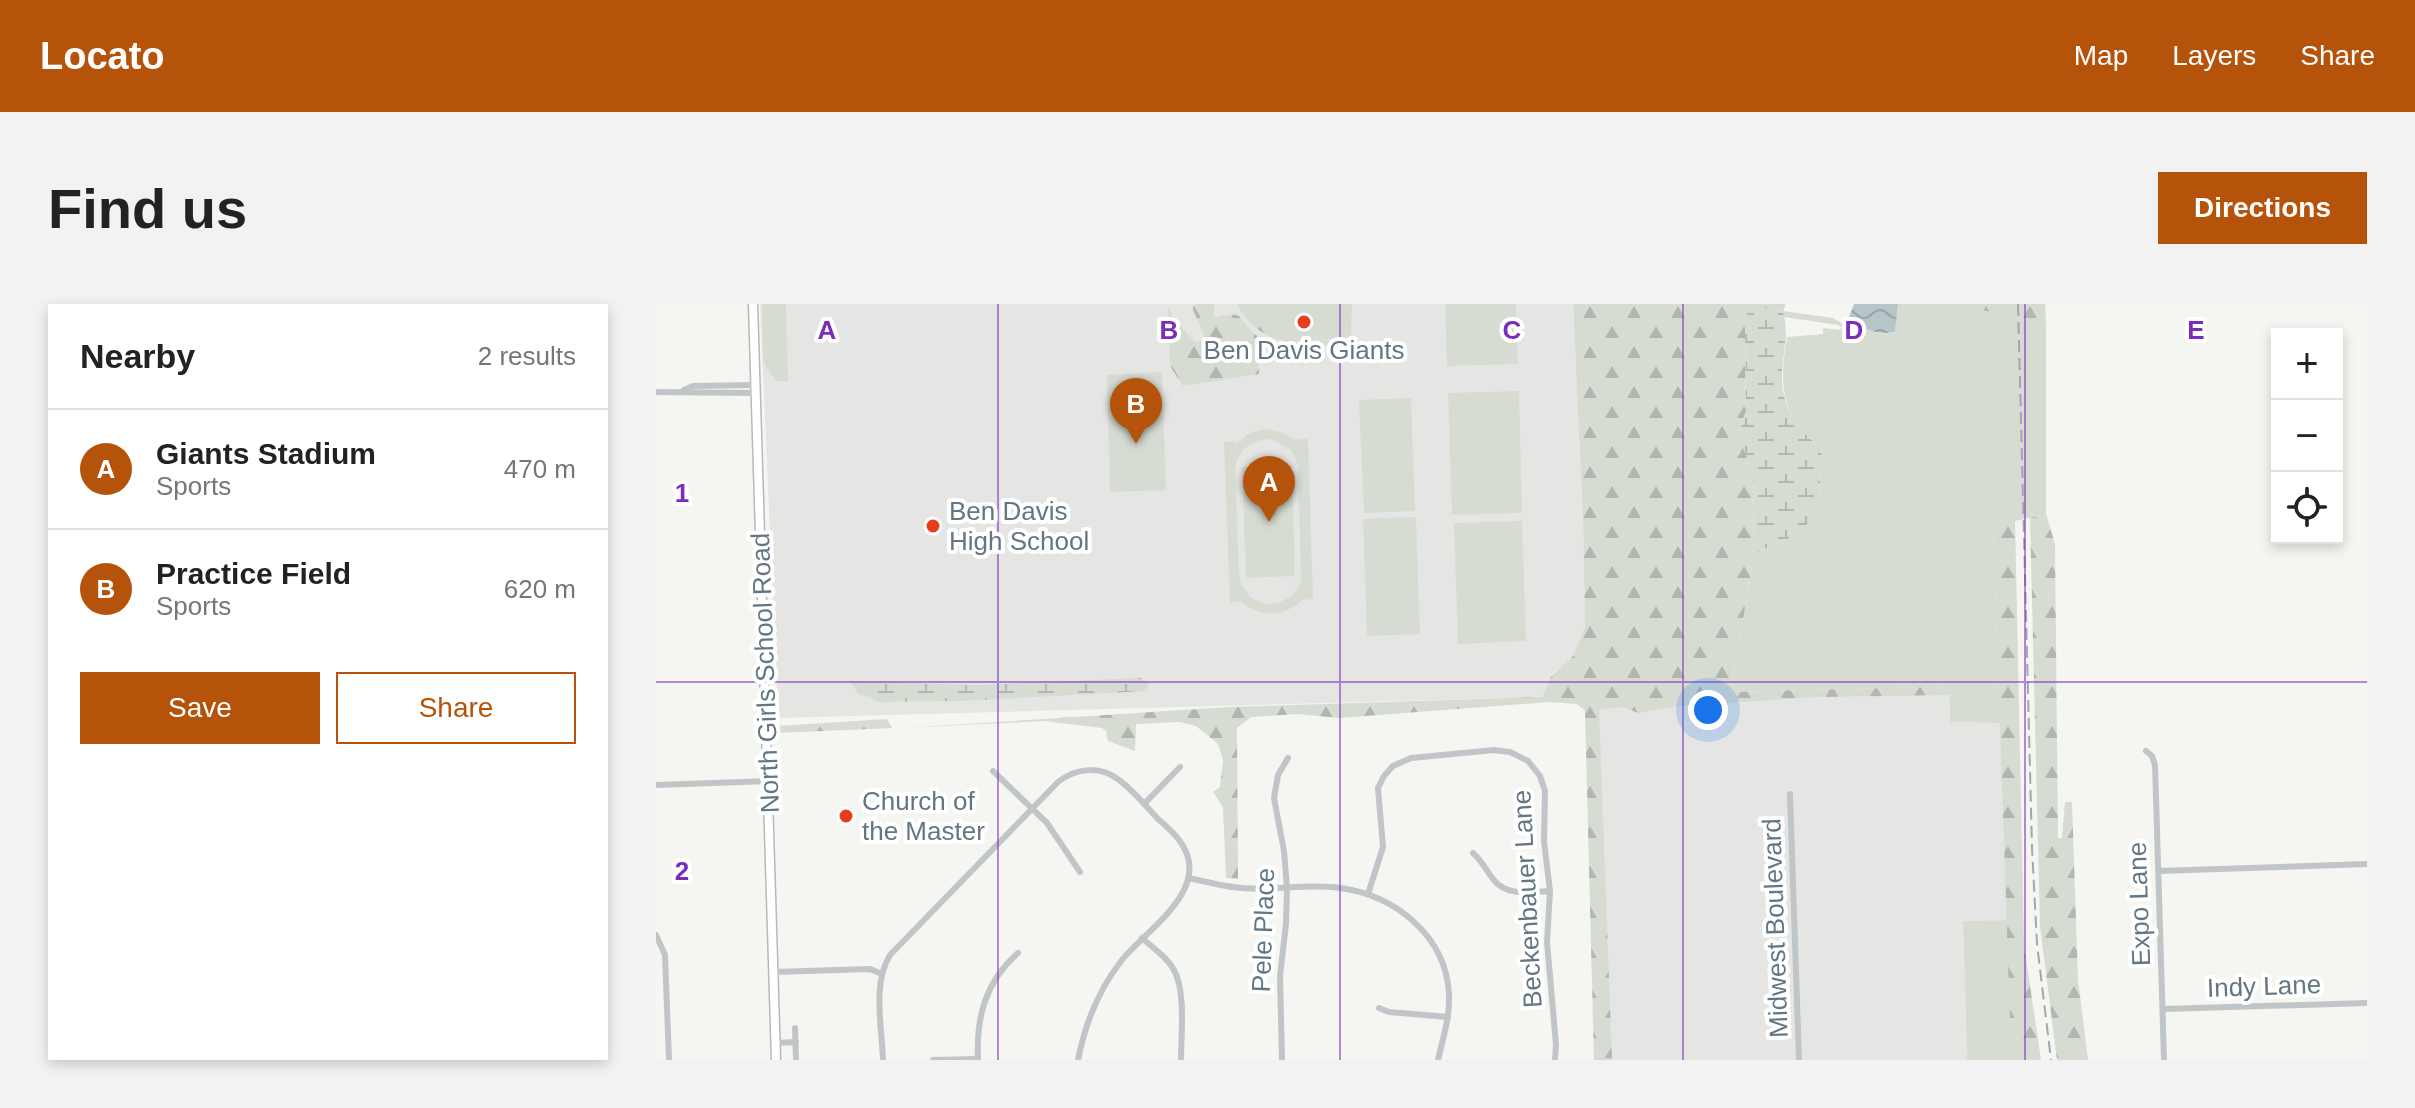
<!DOCTYPE html>
<html lang="en">
<head>
<meta charset="utf-8">
<style>
	:root { --surface:#fff; --page:#f2f2f2; --text:#222; --muted:#767676; --line:#e0e0e0; --accent:#b45309 }
	body { margin:0; font-family:Helvetica,sans-serif; background:var(--page); color:var(--text) }
	.controls { position:absolute; right:24px; top:24px; display:grid; overflow:hidden; border-radius:0px; box-shadow:0 4px 12px #0003 }
	.controls button { width:72px; height:72px; display:grid; place-items:center; padding:0; border:0; border-bottom:2px solid var(--line); background:var(--surface); color:var(--text); font:40px sans-serif }
	.you { position:absolute; left:1052px; top:406px; width:28px; height:28px; margin:-20px; border:6px solid #fff; border-radius:50%; background:#1a73e8; box-shadow:0 0 0 12px #1a73e833 }
	.badge { display:grid; place-items:center; width:52px; height:52px; border-radius:50%; background:var(--accent); color:#fff; font-size:26px; font-weight:700 }
	.pin { position:absolute; translate:-50% -66px; filter:drop-shadow(0 2px 4px #0008) }
	.pin::after { content:''; position:absolute; top:42px; width:28px; height:24px; background:inherit; clip-path:polygon(0 0,100% 0,50% 100%) }
	.list { margin:0; padding:0; list-style:none }
	h2 { display:flex; justify-content:space-between; align-items:center; height:104px; margin:0; padding:0 32px; font-size:34px }
	h2 small { font-size:26px; font-weight:400; color:var(--muted) }
	.list li { display:grid; grid-template-columns:52px 1fr auto; gap:24px; align-items:center; box-sizing:border-box; height:120px; padding:0 32px; border-top:2px solid var(--line) }
	.list b { display:block; font-size:30px; white-space:nowrap }
	.list p { margin:0; font-size:26px; white-space:nowrap; color:var(--muted) }
	.list em { font-size:26px; font-style:normal; color:var(--muted) }
	.actions { display:flex; gap:16px; padding:24px 32px }
	.actions a { flex:1; padding:18px 0; border:2px solid var(--accent); border-radius:0px; text-align:center; font-size:28px; color:var(--accent) }
	.actions .main { background:var(--accent); color:#fff }
	.icon { flex:none; width:44px; height:44px; fill:none; stroke:currentColor; stroke-width:2; stroke-linecap:round; stroke-linejoin:round }
	.map { position:relative; flex:none; width:1711px; height:756px; overflow:hidden; border-radius:0px }
	header { display:flex; align-items:center; gap:48px; box-sizing:border-box; height:112px; padding:0 40px; background:var(--accent); color:#fff }
	header strong { font-size:38px }
	nav { display:flex; gap:44px; margin-inline-start:auto; font-size:28px }
	.intro { display:flex; align-items:center; justify-content:space-between; box-sizing:border-box; height:192px; padding:0 48px }
	h1 { margin:0; font-size:56px }
	.button { padding:20px 36px; border-radius:0px; background:var(--accent); color:#fff; font-size:28px; font-weight:700 }
	main { display:flex; gap:48px; padding:0 48px }
	aside { flex:1; background:var(--surface); border-radius:0px; box-shadow:0 4px 12px #0003 }
	.map>svg:first-child { display:block }
	.built { fill:#e5e6e4 }
	.grass { fill:#d6dcd2; fill-rule:evenodd }
	.forest { fill:url(#forest-firs) }
	.wetland { fill:url(#wetland-marsh) }
	.water { fill:url(#water-waves) }
	.lines { fill:none; stroke-linecap:round; stroke-linejoin:round }
	.secondary-casing { stroke:#b4babe; stroke-width:11 }
	.minor { stroke:#c0c5c7; stroke-width:6 }
	.secondary { stroke:#fff; stroke-width:8 }
	.rail { stroke:#a0a8ad; stroke-width:2; stroke-dasharray:12 6; stroke-linecap:butt }
	.grid { fill:none; stroke:#7b2cbf; stroke-width:2; stroke-opacity:0.55 }
	.poi-dot { fill:#e63d1f; stroke:#fff; stroke-width:3 }
	.labels { text-anchor:middle; stroke-width:8; stroke-linejoin:round; paint-order:stroke }
	.poi-label { font-size:26px; fill:#637783; stroke:#fff; text-anchor:start }
	.street-label { font-size:26px; fill:#637783; stroke:#fff }
	.grid-label { font-size:26px; text-anchor:middle; font-weight:bold; fill:#7b2cbf; stroke:#fff; stroke-width:8; stroke-linejoin:round; paint-order:stroke }
</style>
</head>
<body>
<header>
<strong>Locato</strong>
<nav><a>Map</a><a>Layers</a><a>Share</a></nav>
</header>
<div class="intro"><h1>Find us</h1><a class="button">Directions</a></div>
<main>
<aside>
<h2>Nearby<small>2 results</small></h2>
<ul class="list">
<li><span class="badge">A</span><div><b>Giants Stadium</b><p>Sports</p></div><em>470 m</em></li>
<li><span class="badge">B</span><div><b>Practice Field</b><p>Sports</p></div><em>620 m</em></li>
</ul>
<div class="actions"><a class="main">Save</a><a>Share</a></div>
</aside>
<div class="map">
<svg width="1711" height="756" viewBox="0 0 1711 756">
	<defs>
		<pattern id="forest-firs" width="22" height="20" patternUnits="userSpaceOnUse" patternTransform="scale(2)"><rect width="22" height="20" fill="#d6dcd2"/><path d="M5 1l3.5 6h-7zM16 11l3.5 6h-7z" fill="#b1b7b0"/></pattern>
		<pattern id="wetland-marsh" width="20" height="14" patternUnits="userSpaceOnUse" patternTransform="scale(2)"><rect width="20" height="14" fill="#d6dcd2"/><path d="M1 5h8M5 5V1M11 12h8M15 12V8" fill="none" stroke="#b1b7b0"/></pattern>
		<pattern id="water-waves" width="16" height="10" patternUnits="userSpaceOnUse" patternTransform="scale(2)"><rect width="16" height="10" fill="#b7c5c8"/><path d="M0 5q4-4 8 0t8 0" fill="none" stroke="#98a5a8"/></pattern>
	</defs>
	<rect width="100%" height="100%" fill="#f5f5f1"/>
	<g class="built">
		<path d="M104 0H917L927 217 929 323 917 352 894 374 886 393 122 414Z"/>
		<path d="M1293 382 1294 418 1344 419 1353 616 1307 617 1311 756H943L933 393Z"/>
	</g>
	<g class="grass">
		<path d="M106 0H130L132 77H120L107 58Z"/>
		<path d="M588 0H696L695 33C653 39 612 40 588 0Z"/>
		<path d="M789 0H860L862 60 791 62Z"/>
		<path d="M1242 0H1325V6L1390 20V210L1337 222 1344 419 1294 418 1293 382 1269 375V383L1075 388 1098 250 1133 234 1162 212 1166 144C1124 114 1123 80 1131 33L1167 30V24L1183 26 1186 24 1182 21 1128 13 1127 7 1177 14 1193 24 1196 16C1208 25 1224 33 1239 28Z"/>
		<path d="M506 68 510 186 454 188 451 71Z"/>
		<path d="M863 87 866 209 796 211 792 89Z"/>
		<path d="M755 94 759 207 708 209 703 96Z"/>
		<path d="M609 125 628 129 641 138 642 135H652L657 296 647 295C628 314 604 314 584 297L574 299 568 138H578L579 140 594 129ZM616 135 635 146 642 161 645 278 636 292 622 299 610 300 595 294 585 281 583 270 579 167C581 146 595 135 616 135Z"/>
		<path d="M636 161 639 272 590 274 586 163Z"/>
		<path d="M760 213 764 330 711 332 707 215Z"/>
		<path d="M866 217 870 337 802 340 798 219Z"/>
		<path d="M1353 616 1354 716 1369 756H1311L1307 617Z"/>
	</g>
	<g class="forest">
		<path d="M539 0H558V14C592 5 579 15 601 32L603 70 527 82 514 62 512 2 518 16 539 38 547 37 548 32 536 3Z"/>
		<path d="M581 0H588C608 34 646 40 684 35V41C642 43 602 41 581 0Z"/>
		<path d="M917 0H1130L1127 7 1106 4 1089 21 1090 107 1082 131 1097 168 1098 250 1075 388 1268 383 1269 375 1293 382V391L1163 393 1023 402 982 409 967 403 943 406 956 756H938L929 407 921 400 894 398 683 414 643 410 595 413 581 424 582 575 570 574 567 503 557 488 564 483 567 456 562 440 540 422 524 418 480 420 479 447 452 437 450 427 446 424 388 417 248 424 573 403 886 393 894 374 917 352 929 323 927 217Z"/>
		<path d="M1325 0H1389L1390 20 1325 6Z"/>
		<path d="M1390 210 1399 240 1402 534H1406L1409 498H1416L1422 676 1432 756H1401L1384 622 1374 214Z"/>
		<path d="M1359 216 1368 641 1385 756H1369L1354 716 1337 221Z"/>
		<path d="M231 415 236 424 120 429V422Z"/>
	</g>
	<g class="wetland">
		<path d="M1106 4 1127 7C1133 30 1127 47 1126 70 1125 101 1141 127 1166 144L1162 212 1133 234 1098 250 1097 168 1082 131 1090 107 1089 21 1092 7Z"/>
		<path d="M485 374 493 380 491 387 304 397 221 398 215 393 203 391 194 377 319 381Z"/>
	</g>
	<path class="water" d="M1198 0H1242L1239 28C1223 32 1204 25 1193 13Z"/>
	<g class="lines">
		<defs>
			<path id="secondary" d="M97 0 120 756"/>
		</defs>
		<use href="#secondary" class="secondary-casing"/>
		<g class="minor">
			<path d="M28 86 37 82 100 81"/>
			<path d="M0 88 100 89"/>
			<path d="M1490 447 1496 452 1499 461 1508 756"/>
			<path d="M337 467 391 519 424 568"/>
			<path d="M0 481 112 477"/>
			<path d="M1134 490 1143 756"/>
			<path d="M488 500 524 463"/>
			<path d="M817 549C826 557 830 566 837 575 850 593 875 588 894 587"/>
			<path d="M1502 567 1711 560"/>
			<path d="M533 574C551 578 569 583 587 584 619 587 652 579 684 584 739 591 790 632 793 690 794 713 787 734 782 756"/>
			<path d="M712 590 727 543 722 484 728 472 737 462 755 454 838 446 854 448 872 457 884 472 889 487 888 537 894 587 891 638 900 741 899 756"/>
			<path d="M0 631 9 651 13 756"/>
			<path d="M486 634C497 644 511 653 518 666 530 687 525 732 525 756"/>
			<path d="M118 668 214 665 226 670"/>
			<path d="M723 704 733 708 792 713"/>
			<path d="M1507 705 1711 699"/>
			<path d="M139 724 140 756"/>
			<path d="M120 739 140 738"/>
			<path d="M227 756C226 723 216 680 234 651L402 478C420 464 444 461 463 476 478 487 490 502 502 515 511 523 521 531 527 542 554 587 490 626 466 656 443 685 429 720 422 756"/>
			<path d="M277 756 322 755"/>
			<path d="M322 756C320 714 329 678 362 649"/>
			<path d="M626 756 624 672 630 620 631 584 628 547 618 494 622 471 632 454"/>
		</g>
		<use href="#secondary" class="secondary"/>
		<path class="rail" d="M1362 0 1376 544 1381 640 1395 756"/>
	</g>
	<path class="grid" d="M342 0V756M684 0V756M1027 0V756M1369 0V756M0 378H1711"/>
	<g class="poi-dot">
		<circle cx="648" cy="18" r="8"/>
		<circle cx="277" cy="222" r="8"/>
		<circle cx="190" cy="512" r="8"/>
	</g>
	<g class="labels">
		<g class="poi-label">
			<text x="648" y="55" text-anchor="middle">Ben Davis Giants</text>
			<text x="293" y="216">Ben Davis<tspan x="293" dy="30">High School</tspan></text>
			<text x="206" y="506">Church of<tspan x="206" dy="30">the Master</tspan></text>
		</g>
		<g class="street-label">
			<text transform="translate(109 369) rotate(-92)" y="9">North Girls School Road</text>
			<text transform="translate(871 595) rotate(-93)" y="9">Beckenbauer Lane</text>
			<text transform="translate(1483 600) rotate(-92)" y="9">Expo Lane</text>
			<text transform="translate(1119 624) rotate(-92)" y="9">Midwest Boulevard</text>
			<text transform="translate(607 626) rotate(-88)" y="9">Pele Place</text>
			<text transform="translate(1608 682) rotate(-2)" y="9">Indy Lane</text>
		</g>
	</g>
	<g class="grid-label">
		<text x="171" y="35">A</text>
		<text x="513" y="35">B</text>
		<text x="856" y="35">C</text>
		<text x="1198" y="35">D</text>
		<text x="1540" y="35">E</text>
		<text x="26" y="198">1</text>
		<text x="26" y="576">2</text>
	</g>
</svg>
<div class="controls">
<button>+</button>
<button>−</button>
<button><svg class="icon" aria-label="locate" viewBox="0 0 24 24"><circle cx="12" cy="12" r="6"/><path d="M12 2v4M12 18v4M2 12h4M18 12h4"/></svg></button>
</div>
<div class="you"></div>
<div class="pin badge" style="left:613px;top:218px">A</div>
<div class="pin badge" style="left:480px;top:140px">B</div>
</div>
</main>
</body>
</html>
